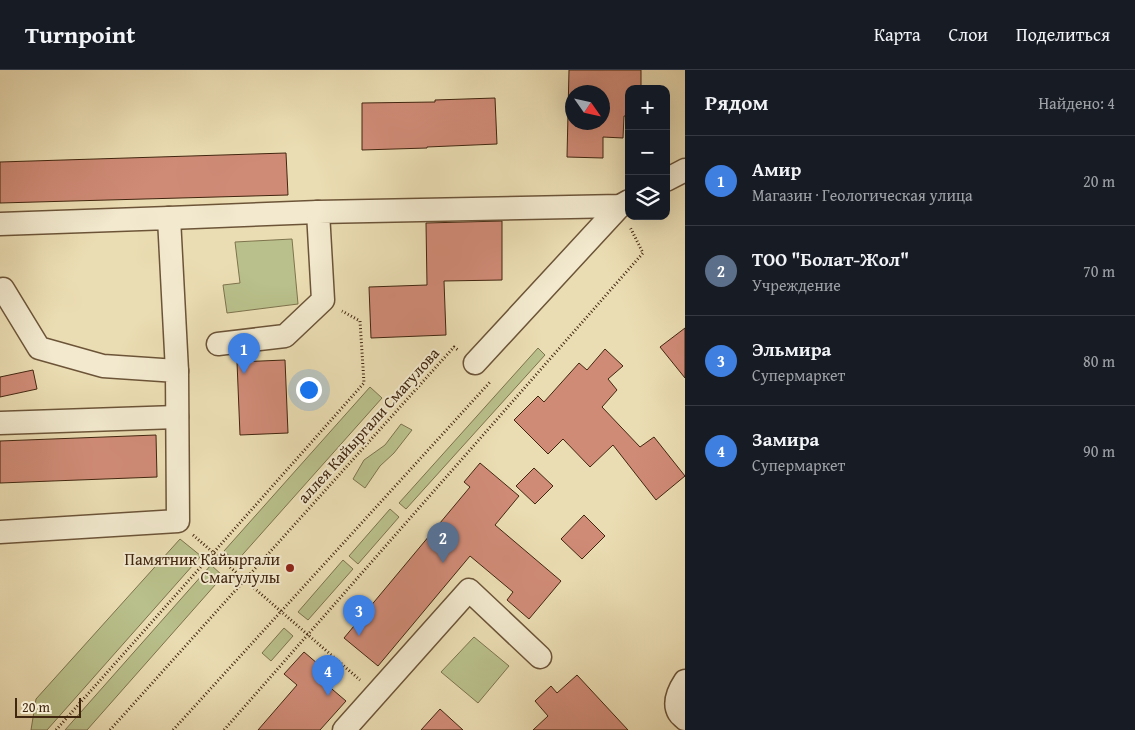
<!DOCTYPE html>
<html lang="ru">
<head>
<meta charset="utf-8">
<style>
	:root { --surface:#171b24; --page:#242831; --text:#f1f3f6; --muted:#9ea1a6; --line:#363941; --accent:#7c3aed }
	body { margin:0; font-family:"Gentium Book Plus",serif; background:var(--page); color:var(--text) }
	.controls { position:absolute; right:15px; top:15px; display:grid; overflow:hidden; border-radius:10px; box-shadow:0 5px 20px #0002 }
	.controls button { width:45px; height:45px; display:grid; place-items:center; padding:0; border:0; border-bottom:1px solid var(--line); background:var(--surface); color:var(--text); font:25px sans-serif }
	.compass { position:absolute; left:565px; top:15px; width:45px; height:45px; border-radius:50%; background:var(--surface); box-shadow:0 5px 20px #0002; rotate:124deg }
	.scale { position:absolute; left:15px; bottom:12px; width:66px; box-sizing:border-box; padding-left:5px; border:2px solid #41260f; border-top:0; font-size:14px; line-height:18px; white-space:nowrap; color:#41260f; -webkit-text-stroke:4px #f2e9ce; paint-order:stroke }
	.you { position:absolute; left:308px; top:319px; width:18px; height:18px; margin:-12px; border:4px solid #fff; border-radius:50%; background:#1a73e8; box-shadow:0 0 0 8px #1a73e833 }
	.badge { display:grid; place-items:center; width:32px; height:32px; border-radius:50%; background:var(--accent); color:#fff; font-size:16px; font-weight:700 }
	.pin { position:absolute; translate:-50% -41px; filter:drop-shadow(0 1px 2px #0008) }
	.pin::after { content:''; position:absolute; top:26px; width:18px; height:15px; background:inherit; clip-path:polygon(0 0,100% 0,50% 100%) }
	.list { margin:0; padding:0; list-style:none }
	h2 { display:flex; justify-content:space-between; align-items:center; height:65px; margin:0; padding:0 20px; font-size:21px }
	h2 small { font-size:16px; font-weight:400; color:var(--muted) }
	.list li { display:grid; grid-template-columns:32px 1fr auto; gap:15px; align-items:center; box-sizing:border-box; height:90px; padding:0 20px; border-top:1px solid var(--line) }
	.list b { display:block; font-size:19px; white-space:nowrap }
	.list p { margin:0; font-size:16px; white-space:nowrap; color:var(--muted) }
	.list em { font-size:16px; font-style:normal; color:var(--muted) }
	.icon { flex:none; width:28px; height:28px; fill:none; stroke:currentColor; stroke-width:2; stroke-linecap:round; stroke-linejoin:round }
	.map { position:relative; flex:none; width:685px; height:660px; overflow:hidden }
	header { display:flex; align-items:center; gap:30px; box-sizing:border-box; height:70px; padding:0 25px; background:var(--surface); border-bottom:1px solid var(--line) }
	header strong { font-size:24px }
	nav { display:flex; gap:28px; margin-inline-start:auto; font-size:18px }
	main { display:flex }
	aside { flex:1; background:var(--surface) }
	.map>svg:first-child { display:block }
	.green { fill:#b9c08b; stroke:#7d734d }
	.building { fill:#d08b77; stroke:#41260f; fill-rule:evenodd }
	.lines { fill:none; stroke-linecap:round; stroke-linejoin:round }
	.minor-casing { stroke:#6c5438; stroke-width:25 }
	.path { stroke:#41260f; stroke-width:3; stroke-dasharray:1 2.5; stroke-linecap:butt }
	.minor { stroke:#f2e9ce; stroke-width:22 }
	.poi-dot { fill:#8f2418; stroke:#f2e9ce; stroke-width:2 }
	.labels { text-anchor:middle; stroke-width:4; stroke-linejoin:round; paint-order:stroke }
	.street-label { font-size:16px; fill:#41260f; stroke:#f2e9ce }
	.poi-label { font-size:16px; fill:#41260f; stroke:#f2e9ce; text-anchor:end }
</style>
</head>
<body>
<header>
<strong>Turnpoint</strong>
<nav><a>Карта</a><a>Слои</a><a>Поделиться</a></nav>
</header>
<main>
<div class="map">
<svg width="685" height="660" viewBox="0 0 685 660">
	<rect width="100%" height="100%" fill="#ebddb3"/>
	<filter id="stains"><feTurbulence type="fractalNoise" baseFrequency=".004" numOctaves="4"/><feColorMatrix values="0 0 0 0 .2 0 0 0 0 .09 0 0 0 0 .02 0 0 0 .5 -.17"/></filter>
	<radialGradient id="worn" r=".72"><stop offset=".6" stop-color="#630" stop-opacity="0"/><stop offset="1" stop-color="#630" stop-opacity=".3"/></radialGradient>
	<g class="green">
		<path d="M292 169 298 234 227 243 223 215 240 213 235 172Z"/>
		<path d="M538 278 545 285 406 439 399 433Z"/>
		<path d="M370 317 382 328 236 492 224 481Z"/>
		<path d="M401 354 412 360 394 383 380 396 365 418 353 409 364 390 385 375Z"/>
		<path d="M390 439 399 447 358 494 349 486Z"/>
		<path d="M180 469 201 486 47 660H31L36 629Z"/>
		<path d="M343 490 353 499 308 550 298 542Z"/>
		<path d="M211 495 223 506 87 660H65Z"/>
		<path d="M284 558 293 566 271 591 262 583Z"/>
		<path d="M474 567 509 596 478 633 441 602Z"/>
	</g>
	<g class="building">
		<path d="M569 0H641V19H629V46H624L623 68 603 67V88L567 87ZM572 22H602V52H572Z"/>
		<path d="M495 28 497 74 427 77V78L362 80V33L435 32V30Z"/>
		<path d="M286 83 288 125 0 133V92Z"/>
		<path d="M502 151V210L444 211 446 265 371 268 369 217 427 215 426 153Z"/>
		<path d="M685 258V308L660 277Z"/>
		<path d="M605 279 623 296 608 309 617 320 602 337 640 377 654 367 685 406 656 430 613 375 590 397 563 369 548 384 514 350 538 326 544 332 579 293 587 300Z"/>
		<path d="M285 290 288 363 240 365 237 292Z"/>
		<path d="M33 300 37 319 0 327V307Z"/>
		<path d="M156 365 157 407 0 413V371Z"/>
		<path d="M480 393 519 426 495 455 561 511 529 549 507 530 513 522 470 486 378 596 344 568 470 417 464 412Z"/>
		<path d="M534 398 553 416 535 434 516 416Z"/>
		<path d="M584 445 605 466 582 489 561 469Z"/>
		<path d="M304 582 332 606 326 614 346 631 320 660H258L297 615 284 604Z"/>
		<path d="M577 605 628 660H533L548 646 535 631 551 616 557 623Z"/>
		<path d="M440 639 463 660H421Z"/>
	</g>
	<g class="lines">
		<defs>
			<g id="minor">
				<path d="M666 110 685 100"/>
				<path d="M169 148 318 142"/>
				<path d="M0 154 169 148 177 301"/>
				<path d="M218 274 285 266 323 230 318 142 620 136 629 131"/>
				<path d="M475 293 620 136"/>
				<path d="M0 353 177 347"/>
				<path d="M0 462 178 451 177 301 103 296 39 278 3 219"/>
				<path d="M685 611C679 620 673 633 679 643 680 645 683 647 685 649"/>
				<path d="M344 660 469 520 540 587"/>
			</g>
		</defs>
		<use href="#minor" class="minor-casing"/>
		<g class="path">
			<path d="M193 465 360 610"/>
			<path d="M56 660 364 313 360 251 342 241"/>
			<path d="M110 660 454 277 458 280"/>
			<path d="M173 660 491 311"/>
			<path d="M224 660 643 183 630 157"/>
		</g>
		<use href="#minor" class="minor"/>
	</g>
	<circle class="poi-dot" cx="290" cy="498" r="5"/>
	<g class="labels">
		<g class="street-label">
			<text transform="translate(368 355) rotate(-48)" y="6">аллея Кайыргали Смагулова</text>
		</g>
		<g class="poi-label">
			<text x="280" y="495">Памятник Кайыргали<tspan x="280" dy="18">Смагулулы</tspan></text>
		</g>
	</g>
	<rect width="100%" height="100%" filter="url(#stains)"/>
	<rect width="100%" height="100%" fill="url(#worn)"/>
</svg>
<div class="controls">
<button>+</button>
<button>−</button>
<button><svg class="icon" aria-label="layers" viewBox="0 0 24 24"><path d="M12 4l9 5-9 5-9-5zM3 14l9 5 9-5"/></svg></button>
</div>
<svg class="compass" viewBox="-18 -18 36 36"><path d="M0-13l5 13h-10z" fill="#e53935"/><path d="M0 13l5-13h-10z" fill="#9ea1a6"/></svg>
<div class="scale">20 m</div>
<div class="you"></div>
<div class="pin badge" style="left:244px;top:304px;background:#3f7fe0">1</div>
<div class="pin badge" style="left:443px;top:493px;background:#5c6f8a">2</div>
<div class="pin badge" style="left:359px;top:566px;background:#3f7fe0">3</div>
<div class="pin badge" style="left:328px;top:626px;background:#3f7fe0">4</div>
</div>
<aside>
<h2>Рядом<small>Найдено: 4</small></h2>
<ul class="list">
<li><span class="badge" style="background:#3f7fe0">1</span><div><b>Амир</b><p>Магазин · Геологическая улица</p></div><em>20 m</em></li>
<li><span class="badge" style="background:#5c6f8a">2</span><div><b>ТОО &quot;Болат-Жол&quot;</b><p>Учреждение</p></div><em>70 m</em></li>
<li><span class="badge" style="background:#3f7fe0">3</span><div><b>Эльмира</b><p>Супермаркет</p></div><em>80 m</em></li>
<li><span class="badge" style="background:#3f7fe0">4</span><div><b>Замира</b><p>Супермаркет</p></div><em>90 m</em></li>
</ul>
</aside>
</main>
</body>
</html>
